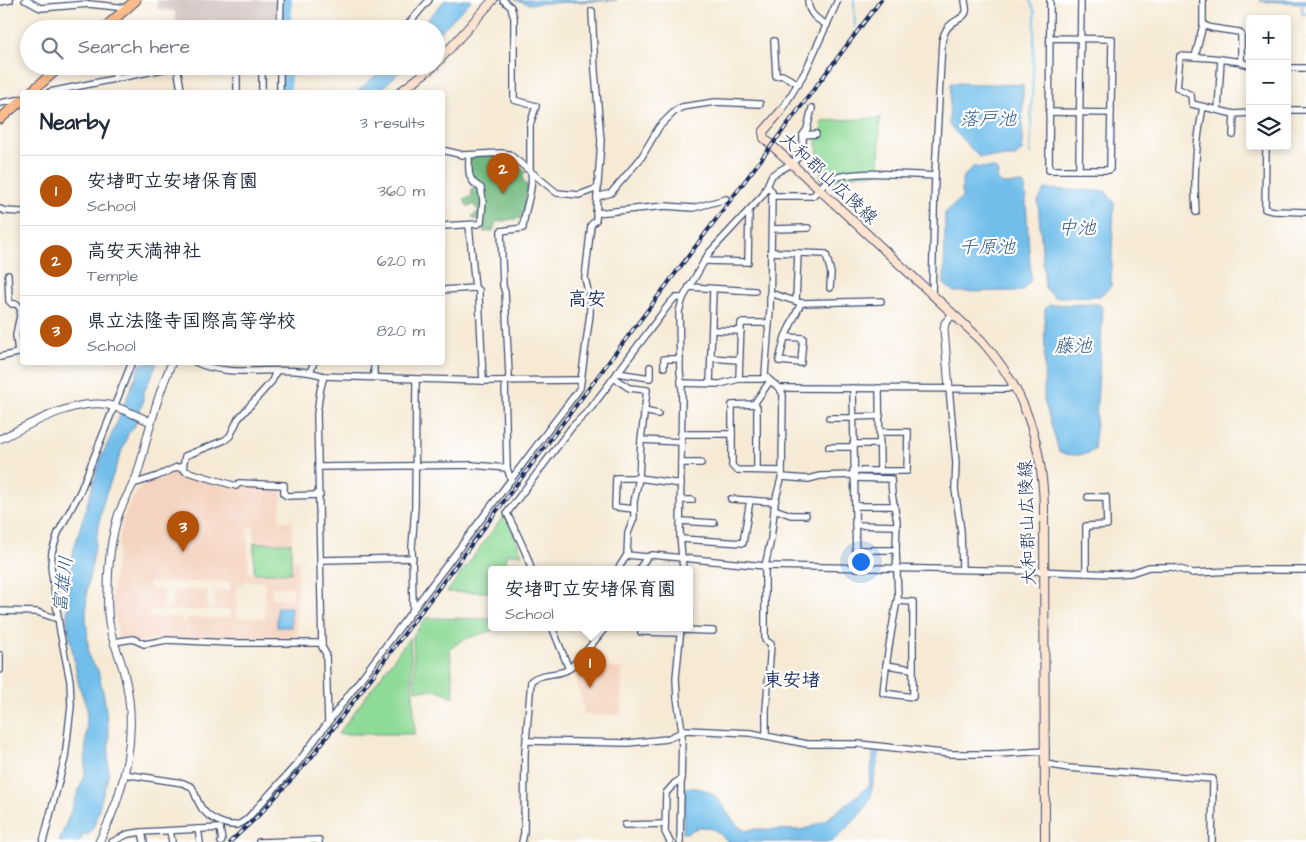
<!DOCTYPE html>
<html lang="en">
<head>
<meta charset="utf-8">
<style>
	:root { --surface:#fff; --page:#f6f6f7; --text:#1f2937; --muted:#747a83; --line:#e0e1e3; --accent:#b45309 }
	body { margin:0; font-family:"Architects Daughter","Klee One",sans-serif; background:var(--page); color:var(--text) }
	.controls { position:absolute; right:15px; top:15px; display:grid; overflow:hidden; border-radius:5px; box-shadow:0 2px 8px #0003 }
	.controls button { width:45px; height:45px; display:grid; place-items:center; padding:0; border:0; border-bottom:1px solid var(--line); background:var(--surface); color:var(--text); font:25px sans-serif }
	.you { position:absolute; left:860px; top:561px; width:18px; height:18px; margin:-12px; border:4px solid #fff; border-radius:50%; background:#1a73e8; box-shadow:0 0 0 8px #1a73e833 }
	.badge { display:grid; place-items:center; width:32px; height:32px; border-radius:50%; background:var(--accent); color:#fff; font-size:16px; font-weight:700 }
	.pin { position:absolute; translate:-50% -41px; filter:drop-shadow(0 1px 2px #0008) }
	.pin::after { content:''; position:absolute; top:26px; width:18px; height:15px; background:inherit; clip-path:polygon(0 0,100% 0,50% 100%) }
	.popup { position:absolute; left:488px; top:566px; width:205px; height:65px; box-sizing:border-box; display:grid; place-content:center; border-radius:5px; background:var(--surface); filter:drop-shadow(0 1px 4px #0005); font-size:16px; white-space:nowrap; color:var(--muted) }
	.popup b { font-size:19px; color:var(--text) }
	.popup::after { content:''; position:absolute; left:50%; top:100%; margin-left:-10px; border:10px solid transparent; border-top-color:var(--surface) }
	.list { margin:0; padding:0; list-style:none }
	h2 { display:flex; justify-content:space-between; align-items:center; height:65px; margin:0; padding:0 20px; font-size:21px }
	h2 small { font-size:16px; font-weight:400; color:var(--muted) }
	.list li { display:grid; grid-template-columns:32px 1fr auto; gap:15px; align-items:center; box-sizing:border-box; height:70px; padding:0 20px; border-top:1px solid var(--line) }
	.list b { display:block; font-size:19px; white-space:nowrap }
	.list p { margin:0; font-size:16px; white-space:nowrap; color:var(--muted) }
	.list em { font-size:16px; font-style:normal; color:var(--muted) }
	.icon { flex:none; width:28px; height:28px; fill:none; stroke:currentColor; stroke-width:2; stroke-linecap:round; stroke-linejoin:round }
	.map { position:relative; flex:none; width:1306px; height:842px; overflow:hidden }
	.search { position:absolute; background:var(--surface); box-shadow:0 2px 8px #0003; left:20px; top:20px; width:425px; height:55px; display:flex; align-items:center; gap:12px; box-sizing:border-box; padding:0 18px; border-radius:28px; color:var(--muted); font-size:19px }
	.panel { position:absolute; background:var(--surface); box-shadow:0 2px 8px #0003; left:20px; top:90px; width:425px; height:275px; border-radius:5px }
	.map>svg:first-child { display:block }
	.built { fill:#f4d3c0; fill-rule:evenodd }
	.industrial { fill:#d0c0bc }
	.green { fill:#8eda97; stroke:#54847a }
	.forest { fill:#72ba80; stroke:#46746f }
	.water { fill:#71beeb; stroke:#4676a4 }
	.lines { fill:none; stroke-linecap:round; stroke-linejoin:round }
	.stream { stroke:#71beeb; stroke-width:2 }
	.river { stroke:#71beeb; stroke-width:10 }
	.minor-casing { stroke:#3c4b70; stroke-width:8 }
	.tertiary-casing { stroke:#3c4b70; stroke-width:9 }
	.secondary-casing { stroke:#3c4b70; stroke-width:10 }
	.trunk-casing { stroke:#3c4b70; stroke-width:11 }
	.minor { stroke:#fff; stroke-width:5.5 }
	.tertiary { stroke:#fff; stroke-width:7 }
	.secondary { stroke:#fde4d1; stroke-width:8 }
	.trunk { stroke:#fabb8b; stroke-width:9 }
	.rail-casing { stroke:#1b2f5e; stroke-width:4 }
	.rail { stroke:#fff; stroke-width:2; stroke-dasharray:5.5; stroke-linecap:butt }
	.labels { text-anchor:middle; stroke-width:4.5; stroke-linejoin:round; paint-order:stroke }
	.street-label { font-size:18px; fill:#1b2f5e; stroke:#fff }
	.water-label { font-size:19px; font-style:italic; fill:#355a88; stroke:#fff }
	.neighbourhood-label { font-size:19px; font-weight:bold; fill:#1b2f5e; stroke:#fff }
</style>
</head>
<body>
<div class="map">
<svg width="1306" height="842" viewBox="0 0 1306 842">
	<rect width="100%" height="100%" fill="#fff"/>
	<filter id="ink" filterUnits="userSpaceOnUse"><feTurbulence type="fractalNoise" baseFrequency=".02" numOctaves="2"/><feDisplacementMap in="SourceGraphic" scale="10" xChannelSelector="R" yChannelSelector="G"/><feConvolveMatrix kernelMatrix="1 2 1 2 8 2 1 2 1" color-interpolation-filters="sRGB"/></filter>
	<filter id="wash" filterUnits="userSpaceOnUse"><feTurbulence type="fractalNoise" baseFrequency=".0096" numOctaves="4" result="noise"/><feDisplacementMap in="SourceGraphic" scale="20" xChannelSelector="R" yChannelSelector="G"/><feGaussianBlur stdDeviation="1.12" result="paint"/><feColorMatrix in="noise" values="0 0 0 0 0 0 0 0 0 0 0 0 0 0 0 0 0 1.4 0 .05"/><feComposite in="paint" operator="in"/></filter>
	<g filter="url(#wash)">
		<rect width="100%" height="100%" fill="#f6ead5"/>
		<g class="built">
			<path d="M180 469 181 473 236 488 242 485 283 487 279 520 292 522V561H298L297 640 169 638 144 642 119 639 112 604V593L122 521 131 501 143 483 157 479 160 481 163 477ZM254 527V573H249L247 528ZM244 581 265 582V618L237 617V585L244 584ZM149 582H230V591L149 590ZM271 587H293V598H272ZM164 591 172 592V608H164ZM207 592H215V608H207ZM149 610H230V618H187V622L182 623 181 618 149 617Z"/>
			<path d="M582 667 622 668 621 715H585L575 674Z"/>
		</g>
		<path class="industrial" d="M157 0H276L277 29H176L175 11 157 9Z"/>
		<g class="green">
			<path d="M880 118 879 173 860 174 823 183 821 181 820 162H818L817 135H821L822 121Z"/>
			<path d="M505 514 522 554H506L507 569H491V592H447Z"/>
			<rect x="254" y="543" width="37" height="30"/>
			<path d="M426 618 491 619V627H503L462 640 450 649 454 697 438 690H415L413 636Z"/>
			<path d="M410 637 415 734H338Z"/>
		</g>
		<path class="forest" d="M502 155 508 158 526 172 523 176 524 183 528 185 522 218 496 222 493 231 484 232 482 226 485 222 472 218 473 215 479 212 474 205 467 206 464 200 472 196 471 190 480 186C472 176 469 170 471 156Z"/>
		<g class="water">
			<path d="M445 0H472L436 36V29H419Z"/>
			<path d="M515 0H617L529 4Z"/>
			<path d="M1260 0H1306V3L1261 1Z"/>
			<path d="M386 66H405L379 92H357Z"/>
			<path d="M951 83 1023 85 1022 151 1015 157H979L949 125Z"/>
			<path d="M973 167 994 168 998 172 997 179 1002 184 1022 183 1025 187 1031 280 1022 291 954 292 944 284 945 213 962 198V178Z"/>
			<path d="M1045 189 1105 191 1114 202 1111 286 1100 296 1054 297 1045 288 1038 201Z"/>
			<path d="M1099 304 1103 309 1094 450C1087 456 1067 457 1059 451L1044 400 1045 309 1049 305Z"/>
			<path d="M141 363H157L143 394V402L134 428 128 434 103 502 87 590 86 617 89 658 98 670 104 696 109 735 108 776 94 826 88 835 84 833 80 842H59L85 774 87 708 79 686 67 622 68 588 74 548 101 458 116 425Z"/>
			<rect x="277" y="607" width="14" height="20"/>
			<path d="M874 749 880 750 870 798C862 817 846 828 832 842H727C720 832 708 823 695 829 690 831 689 833 683 833L685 788C726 785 719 817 746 831L753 829 800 830 811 827 822 822 834 814 864 790 869 785Z"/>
		</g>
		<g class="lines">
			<g class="stream">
				<path d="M854 0 855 28"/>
				<path d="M1302 3V13L1306 14"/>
				<path d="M1030 154 1035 13 1030 0"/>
			</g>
			<g class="river">
				<path d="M286 29 287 0"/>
				<path d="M286 92V66"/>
			</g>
		</g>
	</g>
	<g filter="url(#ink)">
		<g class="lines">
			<defs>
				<g id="minor">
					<path d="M25 0C32 2 35 6 41 8L89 4 127 8"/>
					<path d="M503 0 511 7 514 18V100L536 106 530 125V170"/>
					<path d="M808 0C808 13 816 19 827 25"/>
					<path d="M1203 0V25L1212 28 1239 32 1241 34V59L1242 63 1250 65"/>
					<path d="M0 2 10 0"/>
					<path d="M592 11 595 71 601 141 597 197 611 193 641 158 659 127 675 111 682 107 715 102 760 104"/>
					<path d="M280 29 281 0"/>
					<path d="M404 29 429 0"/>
					<path d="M1050 38 1112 39 1110 169 1109 170H1049L1050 0"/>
					<path d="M774 41 776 76 782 75 799 84"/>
					<path d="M1195 57 1203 25"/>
					<path d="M1242 62 1212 58 1180 56 1177 88 1191 95 1192 104 1234 114 1250 113"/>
					<path d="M115 66V79"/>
					<path d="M177 66 181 90"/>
					<path d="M1287 68H1306"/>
					<path d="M50 92 178 66"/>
					<path d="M237 92V66"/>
					<path d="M262 92V66"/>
					<path d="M280 92V66"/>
					<path d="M0 103 22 99"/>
					<path d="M1218 110 1221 59"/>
					<path d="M1287 110H1306"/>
					<path d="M781 111 805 72 838 0"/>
					<path d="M1049 112 1111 113"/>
					<path d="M803 135 816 134"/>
					<path d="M1233 135 1234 114"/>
					<path d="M1266 146 1265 209 1274 211 1306 212"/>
					<path d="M442 150 463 155 501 153 509 154 557 193 579 195 598 188"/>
					<path d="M1079 170 1081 0"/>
					<path d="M772 196H812C819 192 822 183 829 180 853 169 907 175 935 176"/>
					<path d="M0 209 5 211 22 212"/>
					<path d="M1196 212C1193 174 1196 143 1203 107"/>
					<path d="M596 213 665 206 693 208 726 199"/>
					<path d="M469 225 475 288 479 290V297L483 381"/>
					<path d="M442 226 478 224 481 222 483 201 481 188C466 180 469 170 469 155"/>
					<path d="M772 229 808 228"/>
					<path d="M771 252 826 254 831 273 830 288"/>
					<path d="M704 261 748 262 749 211"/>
					<path d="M8 275 9 301 12 304H17L21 310 16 335 18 353"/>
					<path d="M689 287 755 291"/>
					<path d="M442 290 475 288"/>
					<path d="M770 293 801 303 881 301"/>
					<path d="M932 295 935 173 942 42C946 18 963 22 966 12 967 9 965 4 965 0"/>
					<path d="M796 300 798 253"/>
					<path d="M712 330 741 331"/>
					<path d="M785 337 803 338 801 363 779 361 785 337 801 303"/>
					<path d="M0 357 22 352"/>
					<path d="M711 358 739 360"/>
					<path d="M195 362C235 381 283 362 324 376L483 381 581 380"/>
					<path d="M374 362V377"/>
					<path d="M664 367V359H680"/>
					<path d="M310 372 314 362"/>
					<path d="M617 373 650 378V367"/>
					<path d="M324 376 320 391 317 414 322 647 326 654 328 724"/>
					<path d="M614 378 629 388 647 390 641 440 639 478 634 502V518L628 533 627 555 618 569"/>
					<path d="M739 379 741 323H769"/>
					<path d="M505 381 507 468 511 480"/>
					<path d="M508 381 509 375 505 292 503 286 501 231 523 228C524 209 534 191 531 172"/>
					<path d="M681 383 720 384 739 379H761L766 378"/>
					<path d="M710 384 713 290"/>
					<path d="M781 388 1007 389 1015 386"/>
					<path d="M853 388 856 568"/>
					<path d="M879 388 880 471"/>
					<path d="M949 388 956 463 955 489 961 531 962 569"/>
					<path d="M754 404 770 381"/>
					<path d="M644 411 658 414"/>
					<path d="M853 417 880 416"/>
					<path d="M829 418H853"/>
					<path d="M681 434H732"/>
					<path d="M641 440 681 442"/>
					<path d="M853 444H880"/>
					<path d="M829 447H853"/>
					<path d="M681 463H701"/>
					<path d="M319 467 472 465 507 468"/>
					<path d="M183 468 185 456 225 440 230 436 238 419 272 381 276 371"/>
					<path d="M757 470V407L754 404 732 405V466L737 470 782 471"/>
					<path d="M853 471H907L908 432H880"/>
					<path d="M782 477 808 479 820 476 853 475"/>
					<path d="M854 478 891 479 892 494 897 521 896 550 898 597 897 601C891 632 886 662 883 693L913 697V602L897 601"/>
					<path d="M133 484 158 476 177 467 183 468 185 471 236 486 239 483 284 485V494L287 496 320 495"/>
					<path d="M731 499 775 502"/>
					<path d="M681 500H692"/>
					<path d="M855 506H895"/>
					<path d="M634 509 615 507 616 478H639L681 484"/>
					<path d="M774 509 791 515H806"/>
					<path d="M681 521 714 523"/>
					<path d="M855 525 897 526"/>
					<path d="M681 539 743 543 750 500"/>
					<path d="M856 550H896"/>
					<path d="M627 555 647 557"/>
					<path d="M321 560 413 558"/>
					<path d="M531 569C527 551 515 531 507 513L572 427 591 408 670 303 675 298H683"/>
					<path d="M639 569 647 557 652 555 765 566 1033 571 1113 574 1131 573 1149 567H1172L1193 573 1250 570H1306"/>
					<path d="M683 569 680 535 682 389 680 372 679 312 683 298 709 253 763 195 772 175 791 164 803 153V135L807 129 812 108"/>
					<path d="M1086 573V526L1107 525 1106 497H1088"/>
					<path d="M413 610 412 547 415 507 416 380"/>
					<path d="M0 611 37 612 58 619"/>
					<path d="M552 627 569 669"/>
					<path d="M680 630 713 631"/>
					<path d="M641 632 680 633"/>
					<path d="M114 642 133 639 144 644 167 640 230 643H322"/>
					<path d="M0 655V670"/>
					<path d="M886 665 912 669"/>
					<path d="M766 735V710L771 644 765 640V566L771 539 775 502 782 475 783 395C779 383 769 384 765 374L770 310 772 196V191L768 187"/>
					<path d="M527 741 628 743 667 739 686 730 751 733 807 744H859L951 754H998L1046 751"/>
					<path d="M1046 764 1068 768 1213 779 1212 842"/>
					<path d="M124 774 183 783 192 787C196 795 198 806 205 812 211 819 224 825 233 825 239 826 243 822 247 819L296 765 580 388 590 314V300L585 278 591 225 596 220 597 197"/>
					<path d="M625 825 665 824"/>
					<path d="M198 829 200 842"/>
					<path d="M170 831 172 842"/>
					<path d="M142 832 144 842"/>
					<path d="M43 842 65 758 71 706 70 681 60 631 51 567 52 552 58 533 80 492 132 362"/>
					<path d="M112 842 128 834 142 832 220 828 222 841 221 842"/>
					<path d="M259 842 319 840V842"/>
					<path d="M522 842 524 833 525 753 531 681C540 673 555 675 565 671 576 666 597 637 606 627"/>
					<path d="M670 842 665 832 666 793 675 783 682 779"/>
					<path d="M680 842 682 731 677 698 676 678 681 627"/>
				</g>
				<g id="tertiary">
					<path d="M949 388 944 329 945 323 953 314"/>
					<path d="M0 439C29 425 75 398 108 405 123 408 137 416 151 422"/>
					<path d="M99 842C126 791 139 730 124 673 121 659 115 647 111 633 108 620 107 605 108 592 108 566 111 537 119 513 124 500 132 488 137 475 143 457 146 438 152 420 157 400 164 381 172 362"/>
				</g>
				<g id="secondary">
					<path d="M436 64 493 0"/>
					<path d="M400 92 434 66"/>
					<path d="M781 111 763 132 764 138 981 340C1025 389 1042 442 1044 507L1045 842"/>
				</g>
				<g id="trunk">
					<path d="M103 29 136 0"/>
					<path d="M31 92 61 66"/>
					<path d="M0 119 22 100"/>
				</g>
			</defs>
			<use href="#minor" class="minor-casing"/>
			<use href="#tertiary" class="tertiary-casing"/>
			<use href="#secondary" class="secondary-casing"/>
			<use href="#trunk" class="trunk-casing"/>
			<use href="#minor" class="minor"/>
			<use href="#tertiary" class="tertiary"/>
			<use href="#secondary" class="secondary"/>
			<use href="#trunk" class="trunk"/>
			<defs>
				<path id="rail" d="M230 842 259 815 310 759 881 0"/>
			</defs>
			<use href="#rail" class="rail-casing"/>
			<use href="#rail" class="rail"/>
		</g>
	</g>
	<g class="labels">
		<g class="street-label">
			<text transform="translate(829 178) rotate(43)" y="6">大和郡山広陵線</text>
			<text transform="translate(1027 523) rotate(-92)" y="6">大和郡山広陵線</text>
		</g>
		<g class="water-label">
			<text x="988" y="125">落戸池</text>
			<text x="1077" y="234">中池</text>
			<text x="987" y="253">千原池</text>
			<text x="1073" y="352">藤池</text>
			<text transform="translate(62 584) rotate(-83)" y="7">富雄川</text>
		</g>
		<g class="neighbourhood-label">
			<text x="587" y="305">高安</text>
			<text x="792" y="686">東安堵</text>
		</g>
	</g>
</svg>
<div class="controls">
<button>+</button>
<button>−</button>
<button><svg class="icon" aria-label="layers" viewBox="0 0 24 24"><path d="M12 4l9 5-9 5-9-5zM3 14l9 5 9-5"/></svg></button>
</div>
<div class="you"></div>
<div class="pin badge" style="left:590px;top:688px">1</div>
<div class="popup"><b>安堵町立安堵保育園</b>School</div>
<div class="pin badge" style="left:503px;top:194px">2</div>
<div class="pin badge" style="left:183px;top:552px">3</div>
<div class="search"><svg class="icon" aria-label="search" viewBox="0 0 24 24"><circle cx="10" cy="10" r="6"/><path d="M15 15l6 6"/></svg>Search here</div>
<section class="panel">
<h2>Nearby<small>3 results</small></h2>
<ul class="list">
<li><span class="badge">1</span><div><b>安堵町立安堵保育園</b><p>School</p></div><em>360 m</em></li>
<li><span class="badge">2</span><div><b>高安天満神社</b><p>Temple</p></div><em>620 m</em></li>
<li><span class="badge">3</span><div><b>県立法隆寺国際高等学校</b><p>School</p></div><em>820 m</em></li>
</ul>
</section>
</div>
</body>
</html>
